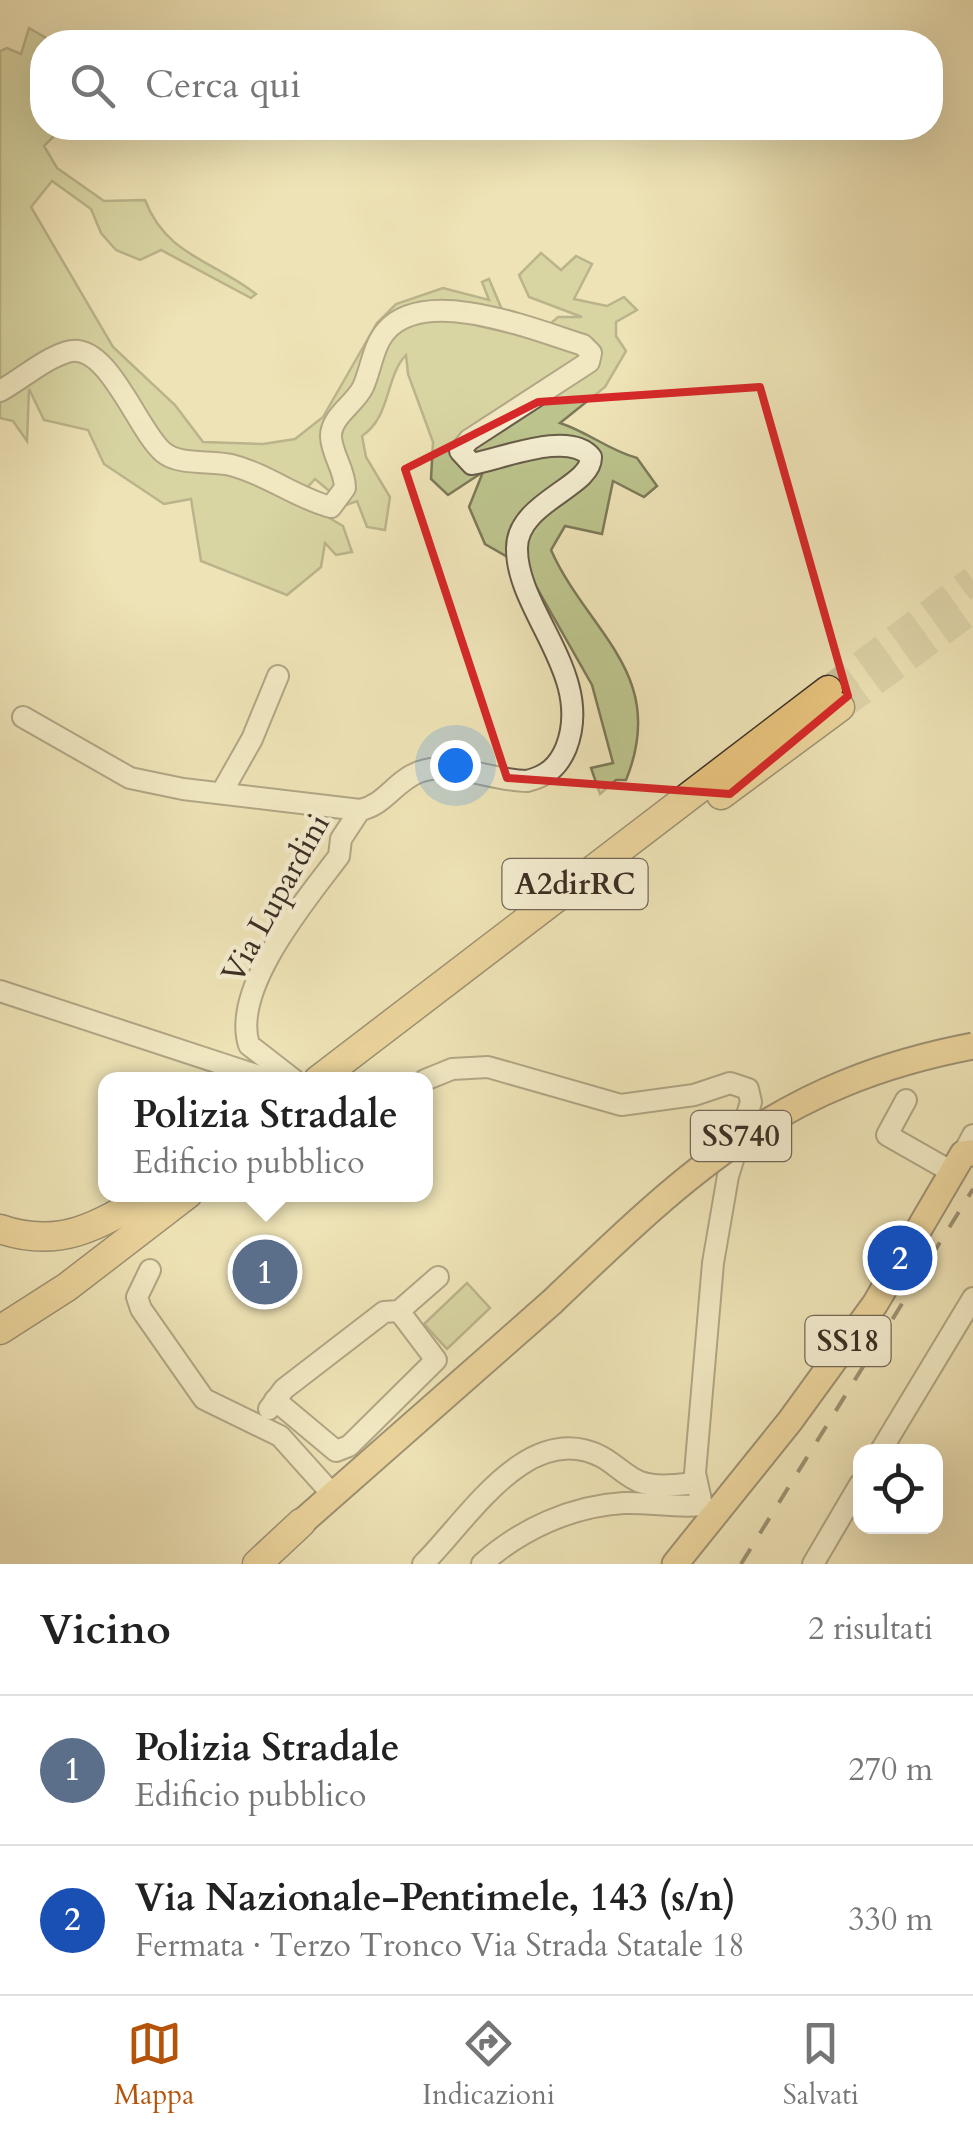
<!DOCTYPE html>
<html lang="it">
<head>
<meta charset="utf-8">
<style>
	:root { --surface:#fff; --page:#f2f2f2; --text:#222; --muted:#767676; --line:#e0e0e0; --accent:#b45309 }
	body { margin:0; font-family:Cardo,serif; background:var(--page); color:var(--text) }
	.controls { position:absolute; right:30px; bottom:30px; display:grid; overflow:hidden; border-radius:20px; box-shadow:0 10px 40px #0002 }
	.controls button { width:90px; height:90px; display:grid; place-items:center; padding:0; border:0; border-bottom:2px solid var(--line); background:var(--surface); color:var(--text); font:50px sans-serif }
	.you { position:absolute; left:455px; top:765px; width:35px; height:35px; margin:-25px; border:8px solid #fff; border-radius:50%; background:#1a73e8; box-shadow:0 0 0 15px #1a73e833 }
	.badge { display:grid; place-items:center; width:65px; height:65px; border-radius:50%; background:var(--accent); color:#fff; font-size:32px; font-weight:700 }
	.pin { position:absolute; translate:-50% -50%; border:5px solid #fff; box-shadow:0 2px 10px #0006 }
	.popup { position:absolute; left:98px; top:1072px; width:335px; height:130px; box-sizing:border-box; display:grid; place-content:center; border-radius:20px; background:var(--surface); filter:drop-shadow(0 2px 8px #0005); font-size:32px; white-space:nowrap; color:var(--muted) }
	.popup b { font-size:38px; color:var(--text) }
	.popup::after { content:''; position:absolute; left:50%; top:100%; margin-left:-20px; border:20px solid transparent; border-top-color:var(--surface) }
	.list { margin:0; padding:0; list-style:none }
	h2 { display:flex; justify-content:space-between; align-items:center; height:130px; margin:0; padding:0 40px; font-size:42px }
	h2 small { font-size:32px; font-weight:400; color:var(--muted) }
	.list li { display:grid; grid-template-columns:65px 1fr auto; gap:30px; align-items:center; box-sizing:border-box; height:150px; padding:0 40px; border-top:2px solid var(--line) }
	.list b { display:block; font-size:38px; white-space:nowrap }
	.list p { margin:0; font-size:32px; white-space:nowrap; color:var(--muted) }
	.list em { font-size:32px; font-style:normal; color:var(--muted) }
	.icon { flex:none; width:55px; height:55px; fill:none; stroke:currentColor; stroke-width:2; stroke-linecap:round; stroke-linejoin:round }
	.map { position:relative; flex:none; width:973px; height:1564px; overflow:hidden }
	.search { position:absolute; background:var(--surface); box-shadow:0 10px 40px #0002; left:30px; right:30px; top:30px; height:110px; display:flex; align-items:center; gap:25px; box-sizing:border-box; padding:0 35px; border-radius:40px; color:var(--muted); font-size:38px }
	.sheet { height:430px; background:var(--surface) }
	nav { display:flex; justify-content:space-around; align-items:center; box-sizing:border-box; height:140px; border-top:2px solid var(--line); background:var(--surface); font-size:28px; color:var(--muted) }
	nav a { display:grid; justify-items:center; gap:5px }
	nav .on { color:var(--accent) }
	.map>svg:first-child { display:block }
	.green { fill:#bcc38c; stroke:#7c7958; stroke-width:2.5 }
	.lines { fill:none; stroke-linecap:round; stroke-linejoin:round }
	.highway-tunnel { stroke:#cabf9a; stroke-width:28; stroke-dasharray:28 14; stroke-linecap:butt }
	.minor-casing { stroke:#685c4a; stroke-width:24 }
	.major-casing { stroke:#3c2f25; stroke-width:29 }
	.highway-casing { stroke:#3c2f25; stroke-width:31 }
	.minor { stroke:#f4edd0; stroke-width:20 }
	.major { stroke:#e7c27c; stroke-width:25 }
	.highway { stroke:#e7c27c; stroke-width:28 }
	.rail { stroke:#3c2f25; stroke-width:4; stroke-dasharray:18 18; stroke-linecap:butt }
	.major-bridge-casing { stroke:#3c2f25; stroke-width:29; stroke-linecap:butt }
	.major-bridge { stroke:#e7c27c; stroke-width:25 }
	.marked { fill:none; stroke:#d62828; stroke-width:8; stroke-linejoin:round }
	.labels { text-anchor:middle; stroke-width:9; stroke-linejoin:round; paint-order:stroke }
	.shield { fill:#f4edd0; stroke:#736858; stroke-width:2.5 }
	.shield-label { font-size:30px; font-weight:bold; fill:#3c2f25 }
	.street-label { font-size:32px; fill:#3c2f25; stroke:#f4edd0 }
</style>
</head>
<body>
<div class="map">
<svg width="973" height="1564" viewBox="0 0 973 1564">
	<rect width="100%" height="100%" fill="#eee3b7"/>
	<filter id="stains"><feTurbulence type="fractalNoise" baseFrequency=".002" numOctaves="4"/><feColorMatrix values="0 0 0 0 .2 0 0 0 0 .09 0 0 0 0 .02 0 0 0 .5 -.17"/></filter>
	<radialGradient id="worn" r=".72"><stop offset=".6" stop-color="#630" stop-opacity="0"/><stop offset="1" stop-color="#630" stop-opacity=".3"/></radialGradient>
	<g class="green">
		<path d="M29 28 53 42H42V128H56L57 133 44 146 57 168 104 201 145 200C166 255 212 260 256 294L251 298 161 250 140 260 116 250 101 233 91 209 52 181 31 207 113 347 175 405 203 442 263 444 295 439 323 417 377 323 396 304 443 288 489 300 482 282 489 279 503 312 479 326 548 342 550 324 558 317H582L529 297 519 275 541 253 561 270 576 256 592 264 574 299 607 306 624 297 637 310 616 322V336L626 351 605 387 560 423C590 433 608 450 637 458L657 486 644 497 613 481 602 534 565 526 551 550C588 633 669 674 626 780H616L600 794 591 768 613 763 592 685 525 567 485 544 469 507 483 472 448 495 431 479 433 442 408 374 406 355C385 377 391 417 362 436L366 457 390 497 385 530 367 527 357 501 346 505 315 479 297 499 343 526 352 552 336 555 325 543 321 567 287 595 201 561 191 499 164 504 104 464 88 430 44 420 29 389 27 441 13 421 0 418V51L7 48 21 54Z"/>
		<path d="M467 1283 490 1308 447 1349 424 1324Z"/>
	</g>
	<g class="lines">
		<g class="highway-tunnel">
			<path d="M828 690 973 580"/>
			<path d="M840 707 973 609"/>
		</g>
		<defs>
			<g id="minor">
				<path d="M0 391C22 379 42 360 67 352 107 339 137 430 163 452 179 466 211 460 231 465 267 474 296 498 331 507L345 488C345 470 332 455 331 437 330 417 355 404 363 387 371 369 373 346 386 331 426 285 535 330 583 345L591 353 589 362 469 440 460 451 472 464C501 459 569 430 591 457 592 487 517 502 517 548 516 611 595 675 566 748 558 767 547 776 527 781 492 781 453 760 419 772 395 781 385 805 360 810L341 839 339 856C306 900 231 988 249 1045L294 1080"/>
				<path d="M23 717 130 778 183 789 360 810"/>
				<path d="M222 792 252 739 278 676"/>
				<path d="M0 991 259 1076 285 1075"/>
				<path d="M425 1080 452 1069 488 1067 621 1105 694 1095 730 1083 748 1089 751 1102 728 1176 713 1263 695 1473 702 1505 714 1515"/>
				<path d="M906 1100 887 1135 952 1172"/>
				<path d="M963 1154 973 1135"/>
				<path d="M150 1270 137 1297 141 1309 204 1399 280 1436 333 1495"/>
				<path d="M275 1400 336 1451 349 1446 436 1360 399 1311"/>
				<path d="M269 1409 284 1389 384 1312 399 1311 438 1277"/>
				<path d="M880 1452 973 1298"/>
				<path d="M423 1564C467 1521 528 1418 602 1457 613 1463 623 1473 634 1479 650 1489 677 1485 695 1483"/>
				<path d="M482 1564C521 1529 572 1506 624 1503 651 1502 676 1508 702 1505"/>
				<path d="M813 1564 860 1484"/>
			</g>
			<g id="major">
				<path d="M301 1523 552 1302"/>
				<path d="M675 1564 790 1421 875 1304 963 1154 973 1153"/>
			</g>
			<g id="highway">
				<path d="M721 795 840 707"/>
				<path d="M318 1080 828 690"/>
				<path d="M0 1229C60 1250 100 1225 151 1194"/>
				<path d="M0 1330 67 1287 188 1194"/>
				<path d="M257 1564 301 1523"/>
			</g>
		</defs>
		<use href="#minor" class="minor-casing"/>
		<use href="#major" class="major-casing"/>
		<use href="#highway" class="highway-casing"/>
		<use href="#minor" class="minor"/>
		<use href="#major" class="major"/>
		<use href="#highway" class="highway"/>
		<path class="rail" d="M741 1564 973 1189"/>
		<defs>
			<path id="major-bridge" d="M552 1302C689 1171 779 1083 973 1046"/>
		</defs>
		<use href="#major-bridge" class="major-bridge-casing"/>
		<use href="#major-bridge" class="major-bridge"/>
	</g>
	<path d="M0 0H973V1564H0ZM760 387 848 696 730 794 507 778 405 469 538 402Z" fill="#eee3b7" fill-opacity=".55" fill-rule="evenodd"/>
	<path class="marked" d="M760 387 848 696 730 794 507 778 405 469 538 402Z"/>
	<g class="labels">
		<g class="shield">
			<rect x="502.5" y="859" width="145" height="50" rx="8"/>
			<rect x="691" y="1111" width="100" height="50" rx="8"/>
			<rect x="805.5" y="1316" width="85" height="50" rx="8"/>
		</g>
		<g class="shield-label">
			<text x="575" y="894">A2dirRC</text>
			<text x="741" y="1146">SS740</text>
			<text x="848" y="1351">SS18</text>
		</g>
		<g class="street-label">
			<text transform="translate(275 898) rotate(-61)" y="11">Via Lupardini</text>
		</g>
	</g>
	<rect width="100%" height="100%" filter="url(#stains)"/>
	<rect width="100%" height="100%" fill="url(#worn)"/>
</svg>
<div class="controls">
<button><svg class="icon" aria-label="locate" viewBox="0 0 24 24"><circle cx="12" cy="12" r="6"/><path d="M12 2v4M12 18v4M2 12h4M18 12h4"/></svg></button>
</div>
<div class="you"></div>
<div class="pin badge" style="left:265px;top:1272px;background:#5c6f8a">1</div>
<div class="popup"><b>Polizia Stradale</b>Edificio pubblico</div>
<div class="pin badge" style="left:900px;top:1258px;background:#1a4fb4">2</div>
<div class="search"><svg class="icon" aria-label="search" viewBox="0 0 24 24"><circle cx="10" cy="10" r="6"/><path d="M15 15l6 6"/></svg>Cerca qui</div>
</div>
<section class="sheet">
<h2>Vicino<small>2 risultati</small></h2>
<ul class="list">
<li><span class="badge" style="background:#5c6f8a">1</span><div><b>Polizia Stradale</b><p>Edificio pubblico</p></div><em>270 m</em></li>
<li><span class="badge" style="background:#1a4fb4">2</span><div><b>Via Nazionale-Pentimele, 143 (s/n)</b><p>Fermata · Terzo Tronco Via Strada Statale 18</p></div><em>330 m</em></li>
</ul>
</section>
<nav>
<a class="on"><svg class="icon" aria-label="map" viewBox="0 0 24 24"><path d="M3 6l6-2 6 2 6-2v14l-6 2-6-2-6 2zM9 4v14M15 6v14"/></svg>Mappa</a>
<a><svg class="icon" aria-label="directions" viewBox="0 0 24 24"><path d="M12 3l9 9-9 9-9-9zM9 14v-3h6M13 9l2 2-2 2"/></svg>Indicazioni</a>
<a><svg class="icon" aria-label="saved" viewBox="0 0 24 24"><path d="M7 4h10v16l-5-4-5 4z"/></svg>Salvati</a>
</nav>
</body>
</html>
